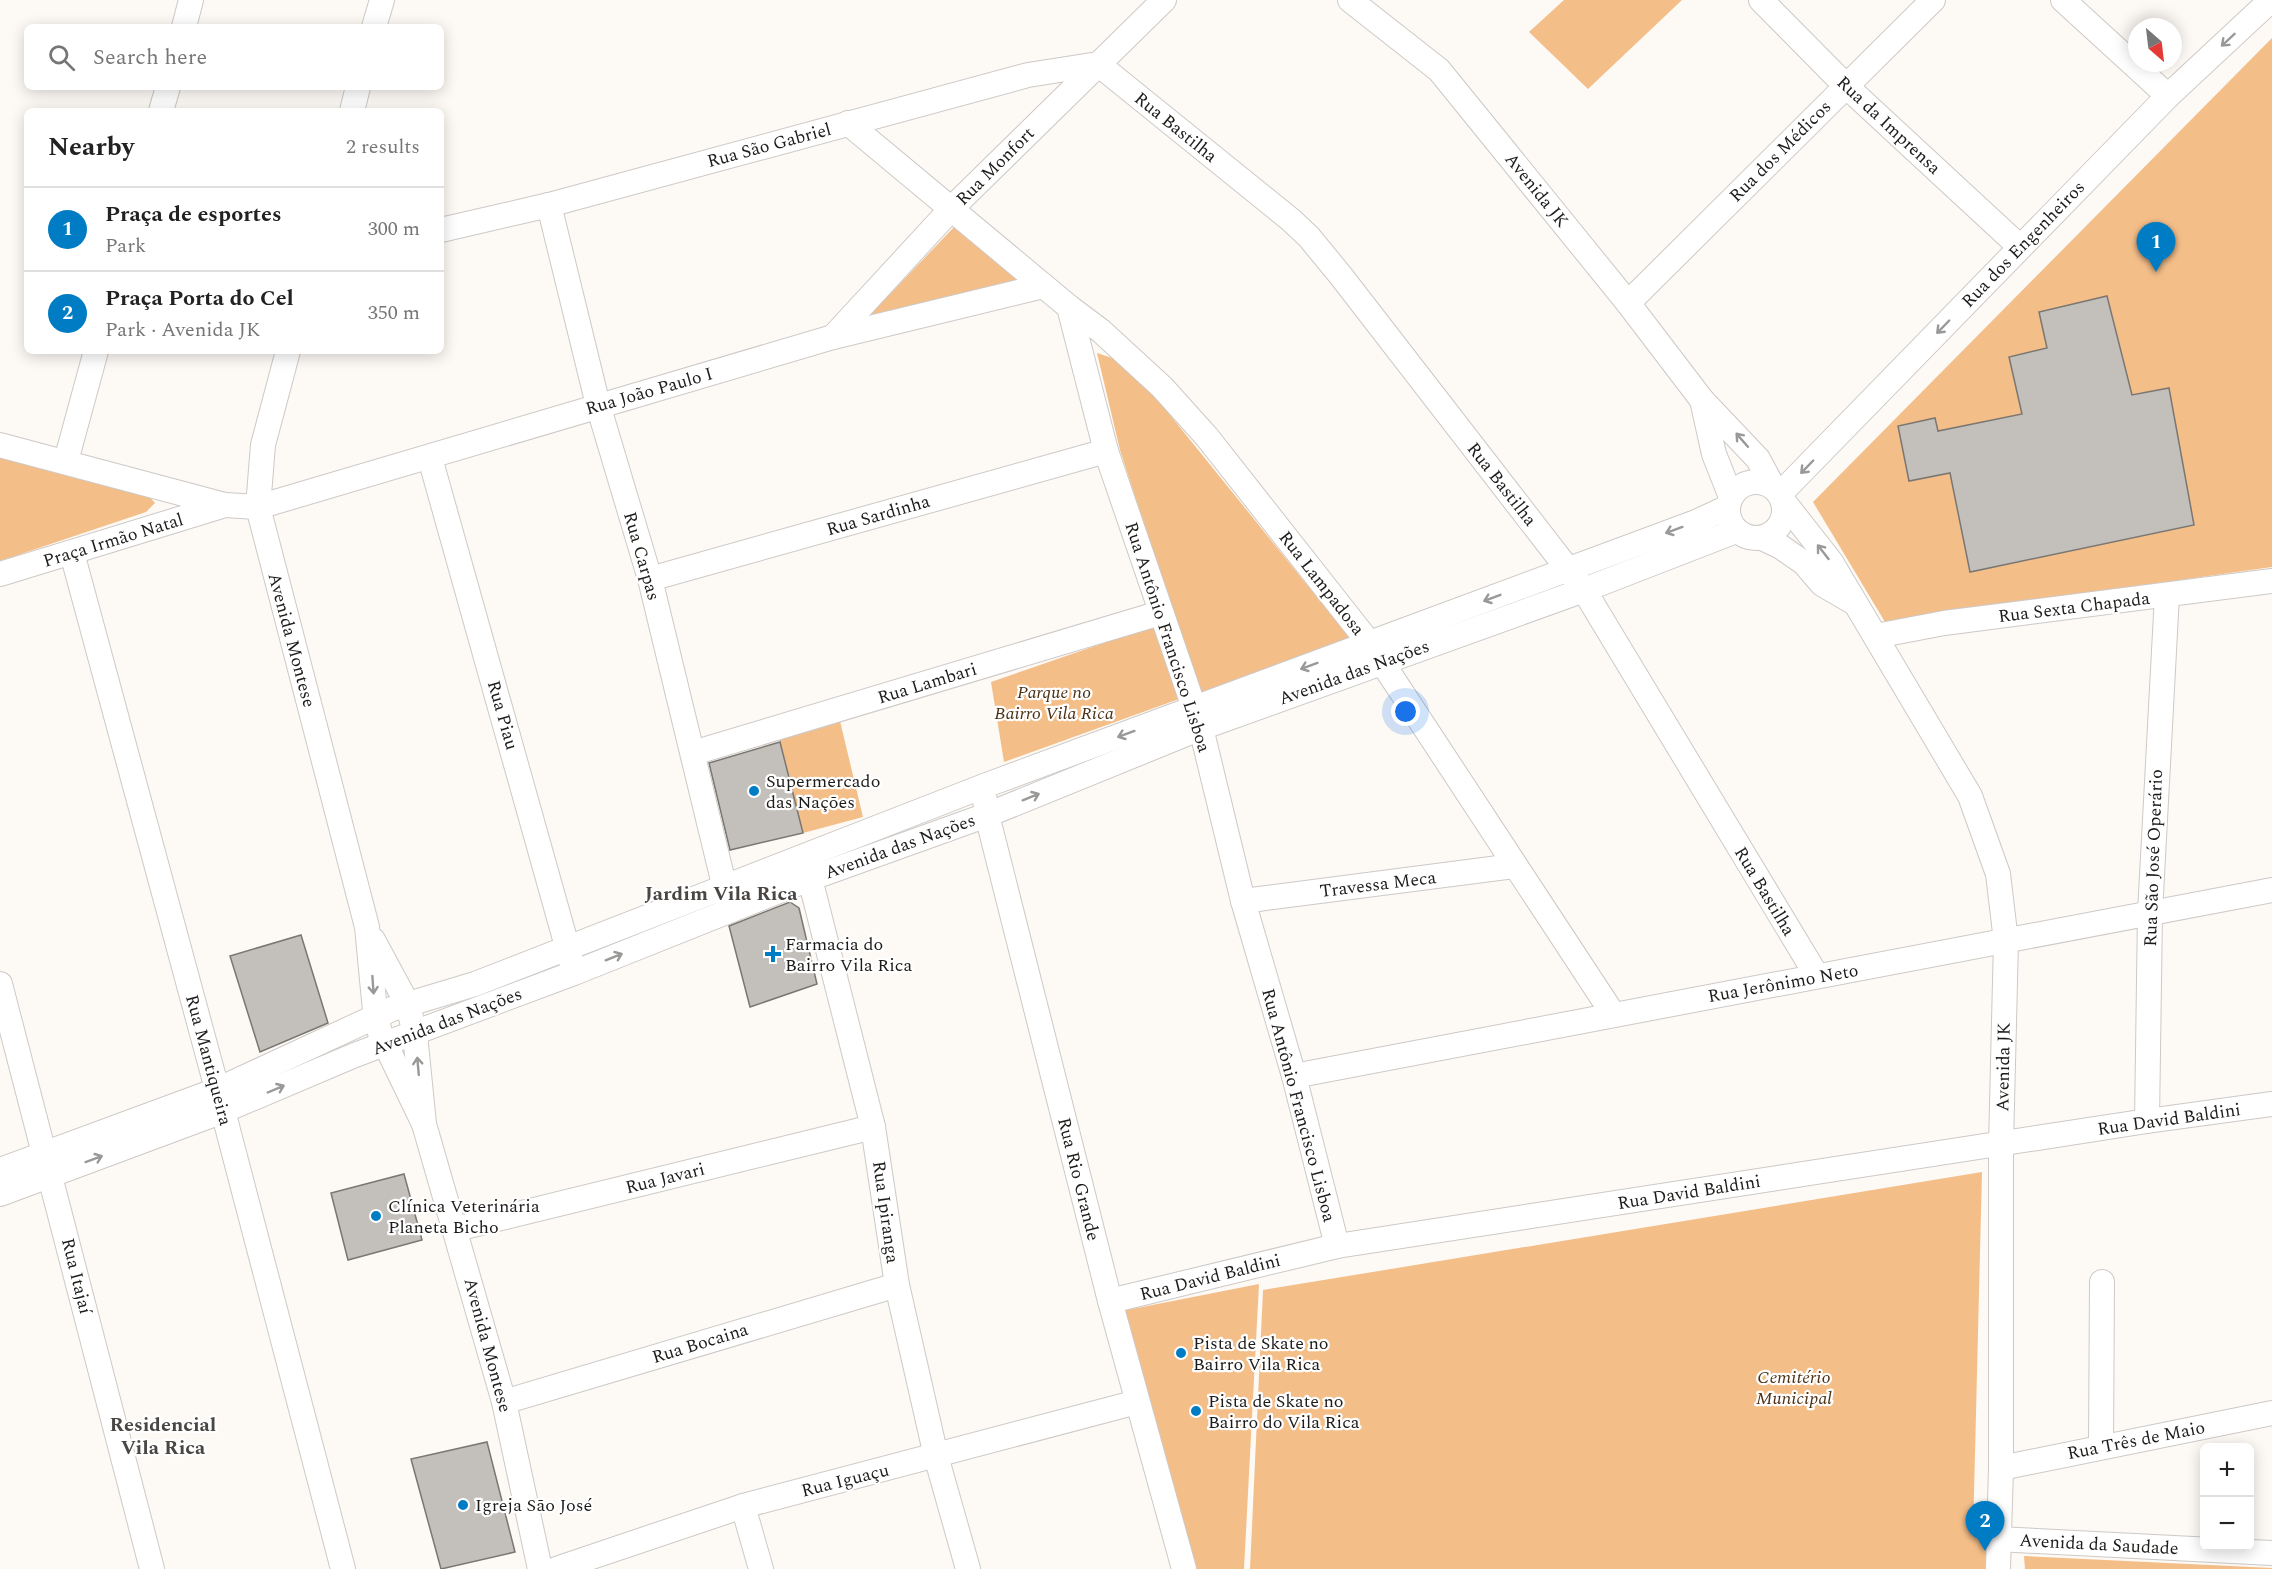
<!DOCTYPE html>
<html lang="en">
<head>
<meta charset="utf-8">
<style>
	:root { --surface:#fff; --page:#f2f2f2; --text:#222; --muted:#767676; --line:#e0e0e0; --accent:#007cc5 }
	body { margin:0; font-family:Spectral,serif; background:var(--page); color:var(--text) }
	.controls { position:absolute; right:18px; bottom:18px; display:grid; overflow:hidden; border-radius:9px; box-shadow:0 3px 15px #0003 }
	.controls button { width:54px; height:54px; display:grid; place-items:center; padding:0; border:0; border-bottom:2px solid var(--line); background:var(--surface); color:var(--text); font:30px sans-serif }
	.compass { position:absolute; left:2128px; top:18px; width:54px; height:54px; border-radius:50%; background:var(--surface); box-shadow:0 3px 15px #0003; rotate:152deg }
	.you { position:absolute; left:1406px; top:712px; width:21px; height:21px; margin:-15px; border:4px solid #fff; border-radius:50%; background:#1a73e8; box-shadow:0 0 0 9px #1a73e833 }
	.badge { display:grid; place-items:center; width:39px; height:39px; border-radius:50%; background:var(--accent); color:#fff; font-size:20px; font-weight:700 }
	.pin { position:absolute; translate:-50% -50px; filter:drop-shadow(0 2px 3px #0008) }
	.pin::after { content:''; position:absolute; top:32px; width:21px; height:18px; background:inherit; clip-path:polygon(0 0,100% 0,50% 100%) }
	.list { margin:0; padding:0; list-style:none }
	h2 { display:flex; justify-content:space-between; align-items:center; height:78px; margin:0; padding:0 24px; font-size:26px }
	h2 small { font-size:20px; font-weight:400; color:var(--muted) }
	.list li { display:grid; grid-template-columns:39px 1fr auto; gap:18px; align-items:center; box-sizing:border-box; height:84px; padding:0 24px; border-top:2px solid var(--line) }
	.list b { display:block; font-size:22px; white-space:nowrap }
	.list p { margin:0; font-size:20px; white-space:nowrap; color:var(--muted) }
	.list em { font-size:20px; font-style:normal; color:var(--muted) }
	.icon { flex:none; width:33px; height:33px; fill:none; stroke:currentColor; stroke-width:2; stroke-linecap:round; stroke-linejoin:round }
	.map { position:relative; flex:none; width:2272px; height:1569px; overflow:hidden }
	.search { position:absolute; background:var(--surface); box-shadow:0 3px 15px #0003; left:24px; top:24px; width:420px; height:66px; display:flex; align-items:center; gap:15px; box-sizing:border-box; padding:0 21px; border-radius:9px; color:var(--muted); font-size:22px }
	.panel { position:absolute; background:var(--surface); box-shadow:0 3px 15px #0003; left:24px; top:108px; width:420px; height:246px; border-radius:9px }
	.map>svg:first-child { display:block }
	.green { fill:#f4be89 }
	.building { fill:#c3bfbb; stroke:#7a7773; stroke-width:1.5 }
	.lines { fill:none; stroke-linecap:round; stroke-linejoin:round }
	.minor-casing { stroke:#cdc9c6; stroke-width:26 }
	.minor { stroke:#fff; stroke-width:24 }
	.oneway { stroke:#999998 }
	.poi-dot { fill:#007cc5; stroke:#fff; stroke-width:2 }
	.labels { text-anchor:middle; stroke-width:4.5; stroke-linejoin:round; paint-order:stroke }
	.street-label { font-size:18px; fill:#1d1c1a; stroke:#fff }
	.park-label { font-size:18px; font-style:italic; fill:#4c3013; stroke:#fff }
	.poi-label { font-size:18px; fill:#1d1c1a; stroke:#fff; text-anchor:start }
	.neighbourhood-label { font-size:20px; font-weight:bold; fill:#494643; stroke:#fff }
</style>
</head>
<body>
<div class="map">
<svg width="2272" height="1569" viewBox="0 0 2272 1569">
	<rect width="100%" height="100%" fill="#fdf9f5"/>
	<g class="green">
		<path d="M1564 0H1682L1588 89 1529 32Z"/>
		<path d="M2272 38V567L1885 622 1813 502Z"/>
		<path d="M956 225 1021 281 866 319Z"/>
		<path d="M1097 353 1115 359 1153 394 1350 638 1199 694 1120 450Z"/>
		<path d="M0 458 147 494 155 503 146 512 0 561Z"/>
		<path d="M1153 626 1179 699 1004 762 991 682Z"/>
		<path d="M840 721 863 817 803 833 778 734Z"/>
		<path d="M1982 1172 1973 1534 1997 1539 1998 1569H1250L1263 1290Z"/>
		<path d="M1259 1284 1244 1569H1189L1122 1311Z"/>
		<path d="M2024 1556 2272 1568V1569H2025Z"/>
	</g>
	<g class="building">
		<path d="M2107 296 2132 395 2169 388 2194 525 1970 572 1950 473 1909 481 1898 426 1935 418 1938 431 2022 414 2009 357 2047 348 2039 312Z"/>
		<path d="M780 742 803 833 730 850 709 763Z"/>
		<path d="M790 902 799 908 817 984 750 1007 729 926Z"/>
		<path d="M301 935 328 1023 260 1052 230 956Z"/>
		<path d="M404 1174 422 1240 348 1260 331 1193Z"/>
		<path d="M487 1442 515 1552 441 1569 411 1459Z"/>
	</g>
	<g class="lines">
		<defs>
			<g id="minor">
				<path d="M1350 0 1439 70 1628 303 1702 400 1758 459 1773 487"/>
				<path d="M1761 0 1846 86 2020 247"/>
				<path d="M2063 0 2168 96"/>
				<path d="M184 27 191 0"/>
				<path d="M374 27 382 0"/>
				<path d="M161 111 168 87"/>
				<path d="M352 111 358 87"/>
				<path d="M848 123 1069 307 1106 451 1201 728 1243 901 1294 1076 1337 1246"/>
				<path d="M549 205 598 405 650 579 728 901"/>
				<path d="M441 230 549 205 1028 75 1098 64 1291 220 1309 237 1341 276 1584 590 1817 976"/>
				<path d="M1628 303 1933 0"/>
				<path d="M1069 307 1101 331 1162 387 1207 437 1370 644 1613 1014"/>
				<path d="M833 337 952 208 1164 0"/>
				<path d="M288 351 263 445 258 507 367 927 375 1011 380 1033 424 1124"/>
				<path d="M1702 400 1714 454 1731 497"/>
				<path d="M0 445 225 505"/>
				<path d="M430 458 572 964"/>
				<path d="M66 461 96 351"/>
				<circle cx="1756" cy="510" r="28"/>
				<path d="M1780 494 2168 96 2271 0"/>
				<path d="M1784 502 1831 562 1970 796 1998 874 2006 941 2001 1145V1468L1998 1569"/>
				<path d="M1762 538 1781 547 1804 563 1822 584 1853 602"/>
				<path d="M72 553 223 1111 343 1569"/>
				<path d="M0 574 225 505 258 507 833 337 1043 286"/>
				<path d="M650 579 1106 451"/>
				<path d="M1876 636 1944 623 2272 581"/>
				<path d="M693 753 1160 613"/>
				<path d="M985 800 987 815 1110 1301 1184 1569"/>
				<path d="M806 863 873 1127 897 1285 936 1456 968 1569"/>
				<path d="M1243 901 1514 866"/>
				<path d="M373 940 408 1005 415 1034 424 1124 504 1402 540 1569"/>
				<path d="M0 984 152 1569"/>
				<path d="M1294 1076 2272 890"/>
				<path d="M2147 1121 2150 913 2167 595"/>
				<path d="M0 1170 217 1090 392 1009 475 984 984 786 1696 522 1728 507"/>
				<path d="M0 1194 223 1111 355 1055 574 973 809 879 987 815 1201 728 1584 590 1736 531"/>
				<path d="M456 1229 873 1127"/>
				<path d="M1110 1301 1337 1246 2147 1121 2272 1104"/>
				<path d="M504 1402 897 1285"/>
				<path d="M2101 1447 2102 1282"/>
				<path d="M2001 1468 2272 1413"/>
				<path d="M743 1506 761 1569"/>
				<path d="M1997 1539 2272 1553"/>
				<path d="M556 1569 743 1506 1137 1402"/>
			</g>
		</defs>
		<use href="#minor" class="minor-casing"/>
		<use href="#minor" class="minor"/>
	</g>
	<defs><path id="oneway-shaft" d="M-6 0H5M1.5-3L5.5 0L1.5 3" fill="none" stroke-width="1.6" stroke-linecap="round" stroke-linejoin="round" transform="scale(1.5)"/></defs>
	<g class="oneway">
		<use href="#oneway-shaft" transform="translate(2228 40) rotate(137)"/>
		<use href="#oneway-shaft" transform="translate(1943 327) rotate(134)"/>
		<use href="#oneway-shaft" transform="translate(1742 440) rotate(-131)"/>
		<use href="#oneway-shaft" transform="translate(1807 467) rotate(134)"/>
		<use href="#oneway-shaft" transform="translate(1674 530) rotate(160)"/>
		<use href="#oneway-shaft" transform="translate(1823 552) rotate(-128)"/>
		<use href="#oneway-shaft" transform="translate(1492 598) rotate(159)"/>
		<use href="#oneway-shaft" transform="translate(1309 666) rotate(160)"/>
		<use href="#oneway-shaft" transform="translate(1126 734) rotate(160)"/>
		<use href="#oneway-shaft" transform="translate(1031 797) rotate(-22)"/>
		<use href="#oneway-shaft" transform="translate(614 957) rotate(-22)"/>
		<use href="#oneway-shaft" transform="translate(373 985) rotate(86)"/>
		<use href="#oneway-shaft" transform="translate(418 1066) rotate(-95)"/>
		<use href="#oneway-shaft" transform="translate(276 1089) rotate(-23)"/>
		<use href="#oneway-shaft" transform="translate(94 1159) rotate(-20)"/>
	</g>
	<g class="poi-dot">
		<circle cx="754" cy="791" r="6"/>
		<path d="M770 945h6v6h6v6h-6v6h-6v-6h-6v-6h6z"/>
		<circle cx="376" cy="1216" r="6"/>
		<circle cx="1181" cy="1353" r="6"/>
		<circle cx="1196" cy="1411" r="6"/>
		<circle cx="463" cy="1505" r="6"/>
	</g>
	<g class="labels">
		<g class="street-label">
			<text transform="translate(1889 125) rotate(43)" y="6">Rua da Imprensa</text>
			<text transform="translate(1176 127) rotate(39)" y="6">Rua Bastilha</text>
			<text transform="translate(769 145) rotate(-15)" y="6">Rua São Gabriel</text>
			<text transform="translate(1780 151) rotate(-45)" y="6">Rua dos Médicos</text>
			<text transform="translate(995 166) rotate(-45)" y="6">Rua Monfort</text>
			<text transform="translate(1537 190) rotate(51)" y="6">Avenida JK</text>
			<text transform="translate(2023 244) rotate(-46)" y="6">Rua dos Engenheiros</text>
			<text transform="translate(649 391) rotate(-16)" y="6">Rua João Paulo I</text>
			<text transform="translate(1502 484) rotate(52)" y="6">Rua Bastilha</text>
			<text transform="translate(878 515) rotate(-16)" y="6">Rua Sardinha</text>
			<text transform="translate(113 540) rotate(-17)" y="6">Praça Irmão Natal</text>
			<text transform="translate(642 556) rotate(74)" y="6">Rua Carpas</text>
			<text transform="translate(1322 583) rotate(52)" y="6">Rua Lampadosa</text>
			<text transform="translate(2074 607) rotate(-7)" y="6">Rua Sexta Chapada</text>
			<text transform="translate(1168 637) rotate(72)" y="6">Rua Antônio Francisco Lisboa</text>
			<text transform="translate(292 640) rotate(75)" y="6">Avenida Montese</text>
			<text transform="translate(1354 672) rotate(-20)" y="6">Avenida das Nações</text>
			<text transform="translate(927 683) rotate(-17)" y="6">Rua Lambari</text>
			<text transform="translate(503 715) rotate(74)" y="6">Rua Piau</text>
			<text transform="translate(900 846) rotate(-20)" y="6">Avenida das Nações</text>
			<text transform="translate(2153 858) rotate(-88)" y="6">Rua São José Operário</text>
			<text transform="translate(1378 884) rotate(-7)" y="6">Travessa Meca</text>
			<text transform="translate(1765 891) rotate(59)" y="6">Rua Bastilha</text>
			<text transform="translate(1783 983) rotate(-10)" y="6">Rua Jerônimo Neto</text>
			<text transform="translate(447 1021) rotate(-21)" y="6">Avenida das Nações</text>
			<text transform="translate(209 1060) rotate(75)" y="6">Rua Mantiqueira</text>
			<text transform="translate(2003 1067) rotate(-89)" y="6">Avenida JK</text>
			<text transform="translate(1299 1105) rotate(75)" y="6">Rua Antônio Francisco Lisboa</text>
			<text transform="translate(2169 1119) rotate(-8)" y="6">Rua David Baldini</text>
			<text transform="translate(665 1178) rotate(-14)" y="6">Rua Javari</text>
			<text transform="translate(1079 1179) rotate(76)" y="6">Rua Rio Grande</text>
			<text transform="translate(1689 1192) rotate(-9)" y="6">Rua David Baldini</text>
			<text transform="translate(886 1212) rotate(82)" y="6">Rua Ipiranga</text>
			<text transform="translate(77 1276) rotate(76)" y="6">Rua Itajaí</text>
			<text transform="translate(1210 1277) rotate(-14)" y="6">Rua David Baldini</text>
			<text transform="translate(700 1343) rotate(-17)" y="6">Rua Bocaina</text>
			<text transform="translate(488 1345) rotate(75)" y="6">Avenida Montese</text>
			<text transform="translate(2136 1440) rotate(-11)" y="6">Rua Três de Maio</text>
			<text transform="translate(845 1480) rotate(-14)" y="6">Rua Iguaçu</text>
			<text transform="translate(2099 1544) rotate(3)" y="6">Avenida da Saudade</text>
		</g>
		<g class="park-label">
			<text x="1054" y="698">Parque no<tspan x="1054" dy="21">Bairro Vila Rica</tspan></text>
			<text x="1794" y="1383">Cemitério<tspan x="1794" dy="21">Municipal</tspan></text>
		</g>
		<g class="poi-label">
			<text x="766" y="787">Supermercado<tspan x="766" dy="21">das Nações</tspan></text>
			<text x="785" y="950">Farmacia do<tspan x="785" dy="21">Bairro Vila Rica</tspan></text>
			<text x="388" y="1212">Clínica Veterinária<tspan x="388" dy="21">Planeta Bicho</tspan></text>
			<text x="1193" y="1349">Pista de Skate no<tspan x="1193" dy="21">Bairro Vila Rica</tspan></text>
			<text x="1208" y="1407">Pista de Skate no<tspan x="1208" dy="21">Bairro do Vila Rica</tspan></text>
			<text x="475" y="1511">Igreja São José</text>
		</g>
		<g class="neighbourhood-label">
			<text x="721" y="900">Jardim Vila Rica</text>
			<text x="163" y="1431">Residencial<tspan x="163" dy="23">Vila Rica</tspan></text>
		</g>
	</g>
</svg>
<div class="controls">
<button>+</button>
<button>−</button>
</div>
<svg class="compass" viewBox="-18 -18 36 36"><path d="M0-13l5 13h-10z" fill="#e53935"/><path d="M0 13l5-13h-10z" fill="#767676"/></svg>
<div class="you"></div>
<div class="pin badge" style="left:2156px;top:272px">1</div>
<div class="pin badge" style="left:1985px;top:1551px">2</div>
<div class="search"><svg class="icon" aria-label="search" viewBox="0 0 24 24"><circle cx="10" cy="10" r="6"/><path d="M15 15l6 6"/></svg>Search here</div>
<section class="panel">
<h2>Nearby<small>2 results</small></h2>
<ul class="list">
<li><span class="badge">1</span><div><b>Praça de esportes</b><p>Park</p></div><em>300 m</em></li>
<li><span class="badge">2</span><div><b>Praça Porta do Cel</b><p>Park · Avenida JK</p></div><em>350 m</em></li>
</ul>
</section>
</div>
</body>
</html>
